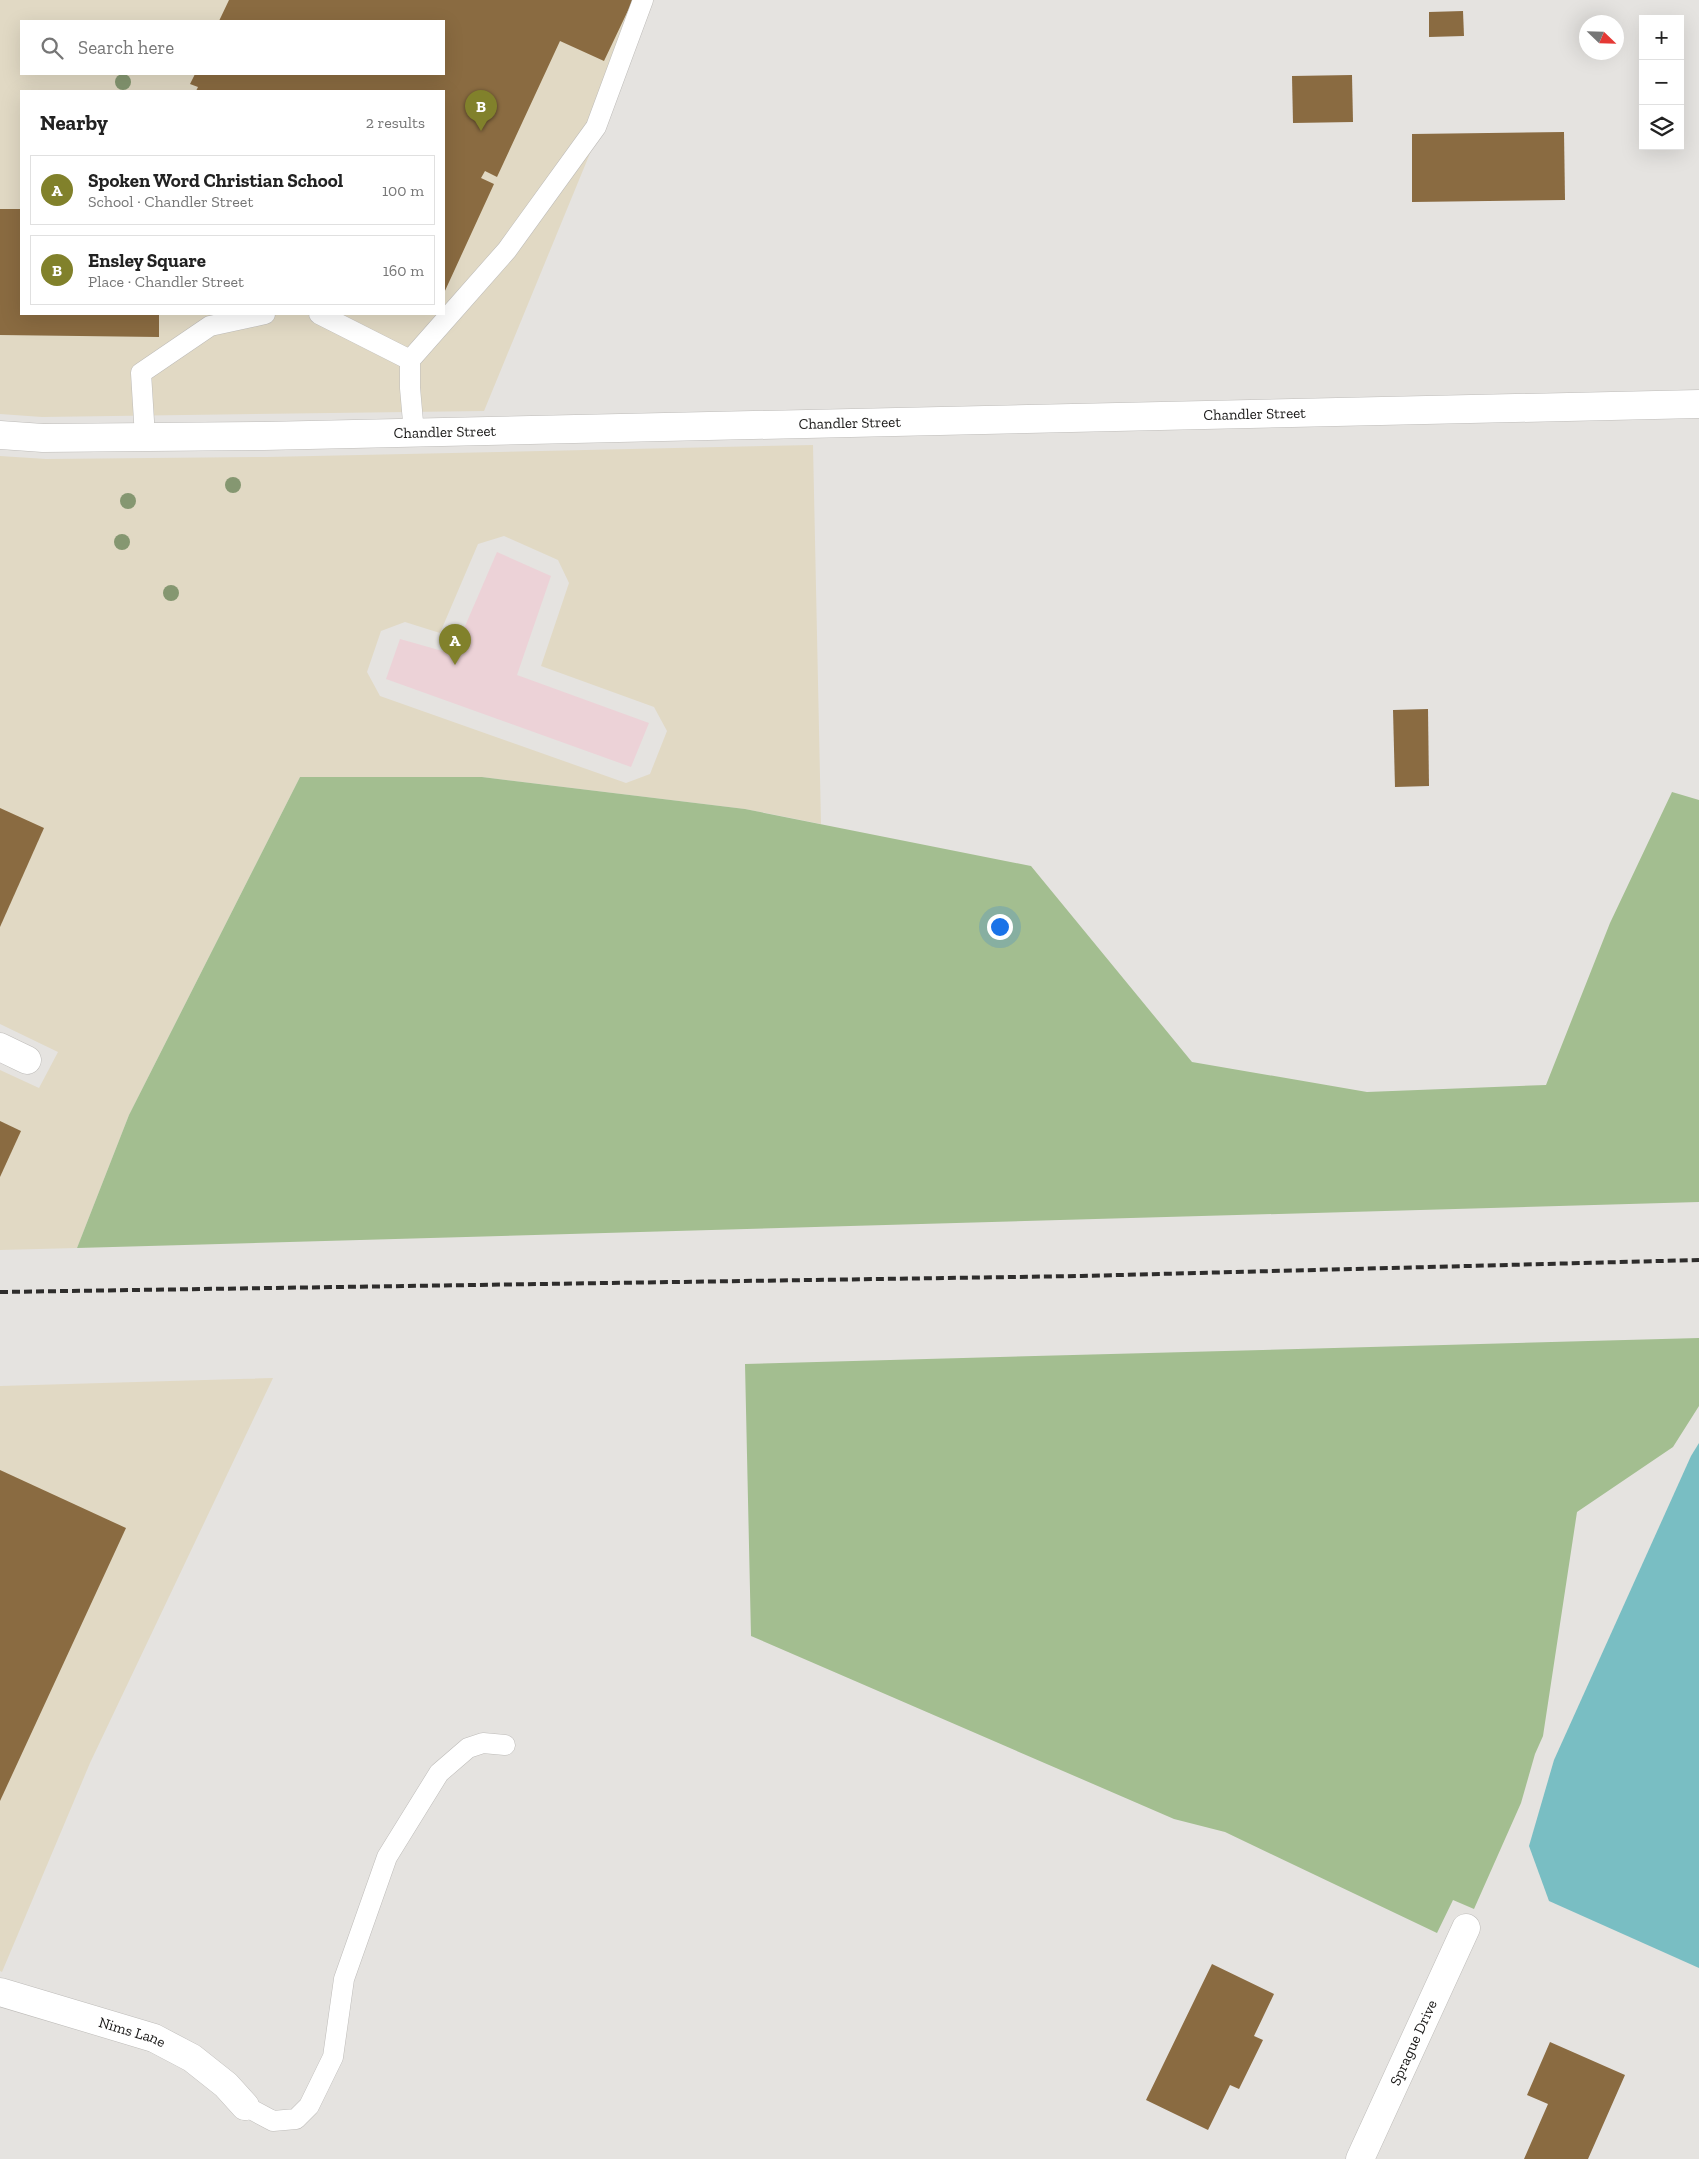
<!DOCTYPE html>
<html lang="en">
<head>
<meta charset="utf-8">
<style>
	:root { --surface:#fff; --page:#f2f2f2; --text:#222; --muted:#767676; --line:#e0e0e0; --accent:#81812b }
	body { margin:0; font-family:"Zilla Slab",serif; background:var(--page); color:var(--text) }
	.controls { position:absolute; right:15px; top:15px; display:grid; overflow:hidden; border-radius:0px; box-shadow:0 5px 20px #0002 }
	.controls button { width:45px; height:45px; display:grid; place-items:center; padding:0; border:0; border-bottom:1px solid var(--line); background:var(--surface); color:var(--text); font:25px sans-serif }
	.compass { position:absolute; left:1579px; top:15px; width:45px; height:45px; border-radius:50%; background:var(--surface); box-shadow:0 5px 20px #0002; rotate:113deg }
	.you { position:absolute; left:999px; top:926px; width:18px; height:18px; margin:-12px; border:4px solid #fff; border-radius:50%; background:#1a73e8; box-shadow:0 0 0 8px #1a73e833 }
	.badge { display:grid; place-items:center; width:32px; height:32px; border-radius:50%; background:var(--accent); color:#fff; font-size:16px; font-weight:700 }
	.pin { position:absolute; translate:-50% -41px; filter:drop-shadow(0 1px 2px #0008) }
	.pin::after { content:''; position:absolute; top:26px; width:18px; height:15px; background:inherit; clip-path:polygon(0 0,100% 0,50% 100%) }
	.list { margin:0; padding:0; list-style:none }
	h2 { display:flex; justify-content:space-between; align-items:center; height:65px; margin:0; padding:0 20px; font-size:21px }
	h2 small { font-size:16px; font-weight:400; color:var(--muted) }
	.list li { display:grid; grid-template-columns:32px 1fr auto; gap:15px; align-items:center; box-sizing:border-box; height:70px; margin:0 10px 10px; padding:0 10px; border:1px solid var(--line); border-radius:0px }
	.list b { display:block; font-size:19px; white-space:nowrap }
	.list p { margin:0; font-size:16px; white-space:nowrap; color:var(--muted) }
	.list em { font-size:16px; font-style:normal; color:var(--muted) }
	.icon { flex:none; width:28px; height:28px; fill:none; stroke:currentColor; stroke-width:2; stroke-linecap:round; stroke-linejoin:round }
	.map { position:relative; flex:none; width:1699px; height:2159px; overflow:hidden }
	.search { position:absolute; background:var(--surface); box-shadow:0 5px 20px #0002; left:20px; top:20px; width:425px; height:55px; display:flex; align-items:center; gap:12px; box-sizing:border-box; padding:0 18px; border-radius:0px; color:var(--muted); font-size:19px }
	.panel { position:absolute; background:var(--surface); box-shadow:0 5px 20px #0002; left:20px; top:90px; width:425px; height:225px; border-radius:0px }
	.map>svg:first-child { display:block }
	.commercial { fill:#e1d9c4; fill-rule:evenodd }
	.education { fill:#ecd2d7 }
	.forest { fill:#a3be90 }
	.water { fill:#79bec3 }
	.building { fill:#8a6b41 }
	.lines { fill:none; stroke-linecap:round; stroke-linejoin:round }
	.service-casing { stroke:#bebcb9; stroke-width:21 }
	.minor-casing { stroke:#bebcb9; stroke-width:29 }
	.service { stroke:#fff; stroke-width:20 }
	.minor { stroke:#fff; stroke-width:28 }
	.rail { stroke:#2e2d2c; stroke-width:4; stroke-dasharray:8 4; stroke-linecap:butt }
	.tree { fill:#859771 }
	.labels { text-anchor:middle; stroke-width:4; stroke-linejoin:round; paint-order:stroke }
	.street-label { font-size:15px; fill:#191817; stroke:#f3f0ed }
</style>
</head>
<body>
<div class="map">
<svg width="1699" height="2159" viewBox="0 0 1699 2159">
	<rect width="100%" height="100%" fill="#e5e3e0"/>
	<g class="commercial">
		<path d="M0 0H653L484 411 42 417 0 414ZM21 21H444V74H21ZM21 91H444V314H21Z"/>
		<path d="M813 445 821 824 745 809 482 777H300L129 1115 77 1248 0 1250V1070L39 1088 58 1052 0 1024V456L46 459 267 457ZM504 536 558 560 569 583 541 666 654 707 667 731 650 774 626 783 380 696 367 672 381 631 405 622 440 633 478 544Z"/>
		<path d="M273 1378 90 1763 2 1972 0 1971V1386Z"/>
	</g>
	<path class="education" d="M497 552 551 576 517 675 649 723 631 767 386 679 400 639 453 654Z"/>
	<g class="forest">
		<path d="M300 777H482L745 809 1031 866 1192 1062 1367 1092 1546 1085 1610 923 1672 792 1699 800V1202L77 1248 129 1115Z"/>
		<path d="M1699 1338V1406L1673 1447 1577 1512 1543 1736 1535 1754 1521 1803 1474 1909 1453 1900 1437 1933 1225 1832 1174 1819 751 1636 745 1364Z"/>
	</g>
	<path class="water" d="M1699 1443V1968L1549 1901 1529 1846 1554 1760 1691 1456Z"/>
	<g class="building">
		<path d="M229 0H633L604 61 560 41 497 177 485 171 481 178 494 184 444 293V91H196L198 87 190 84 195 74H444V21H219Z"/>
		<path d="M1463 11 1464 36 1429 37V12Z"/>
		<path d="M1352 75 1353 122 1293 123 1292 76Z"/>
		<path d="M1564 132 1565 200 1412 202V134Z"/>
		<path d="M0 209H21V314H159V337L0 335Z"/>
		<path d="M1428 709 1429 786 1395 787 1393 710Z"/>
		<path d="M0 808 44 828 0 927Z"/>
		<path d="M0 1121 21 1131 0 1177Z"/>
		<path d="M0 1470 126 1528 0 1801Z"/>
		<path d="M1212 1964 1274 1994 1254 2036 1263 2040 1239 2089 1230 2085 1208 2130 1146 2100Z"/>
		<path d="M1550 2042 1625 2075 1588 2159H1524L1548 2104 1527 2095Z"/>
	</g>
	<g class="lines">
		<defs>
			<g id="service">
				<path d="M319 314 410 360"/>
				<path d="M414 433 410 388V360L507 250 596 127 643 0"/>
				<path d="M145 437 141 373 210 326 265 314"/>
				<path d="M245 2106 273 2121 296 2119 309 2106 333 2057 344 1979 387 1857 439 1773 468 1748 483 1743 505 1745"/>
			</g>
			<g id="minor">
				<path id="s1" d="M0 435 43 438 264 436 1699 404"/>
				<path d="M0 1047 27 1060"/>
				<path id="s2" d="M0 1992 154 2038 192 2058 226 2085 245 2106"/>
				<path id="s3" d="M1360 2159 1466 1928"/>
			</g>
		</defs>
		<use href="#service" class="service-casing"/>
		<use href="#minor" class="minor-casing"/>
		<use href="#service" class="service"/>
		<use href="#minor" class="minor"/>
		<path class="rail" d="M0 1292 1081 1276 1699 1260"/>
	</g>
	<g class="tree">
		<circle cx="123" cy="82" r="8"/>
		<circle cx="233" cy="485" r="8"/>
		<circle cx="128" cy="501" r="8"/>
		<circle cx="122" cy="542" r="8"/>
		<circle cx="171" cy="593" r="8"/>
	</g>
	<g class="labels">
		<g class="street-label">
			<text dy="5" stroke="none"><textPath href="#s1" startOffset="1255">Chandler Street</textPath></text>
			<text dy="5" stroke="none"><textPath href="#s1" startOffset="850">Chandler Street</textPath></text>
			<text dy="5" stroke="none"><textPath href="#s1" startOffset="445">Chandler Street</textPath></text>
			<text dy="5" stroke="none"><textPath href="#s2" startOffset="138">Nims Lane</textPath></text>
			<text dy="5" stroke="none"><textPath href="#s3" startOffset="128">Sprague Drive</textPath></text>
		</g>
	</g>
</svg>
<div class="controls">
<button>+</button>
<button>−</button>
<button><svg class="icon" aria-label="layers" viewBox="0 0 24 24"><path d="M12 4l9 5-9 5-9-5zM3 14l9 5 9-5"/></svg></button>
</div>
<svg class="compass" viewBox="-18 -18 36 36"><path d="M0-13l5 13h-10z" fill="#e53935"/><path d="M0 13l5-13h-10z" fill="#767676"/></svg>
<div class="you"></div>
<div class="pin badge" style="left:455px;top:665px">A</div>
<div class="pin badge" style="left:481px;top:131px">B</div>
<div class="search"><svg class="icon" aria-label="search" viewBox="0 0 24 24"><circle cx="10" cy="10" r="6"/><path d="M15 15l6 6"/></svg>Search here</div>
<section class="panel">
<h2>Nearby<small>2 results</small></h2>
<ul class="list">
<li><span class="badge">A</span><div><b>Spoken Word Christian School</b><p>School · Chandler Street</p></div><em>100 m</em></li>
<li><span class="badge">B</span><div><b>Ensley Square</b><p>Place · Chandler Street</p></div><em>160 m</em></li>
</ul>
</section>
</div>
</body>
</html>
